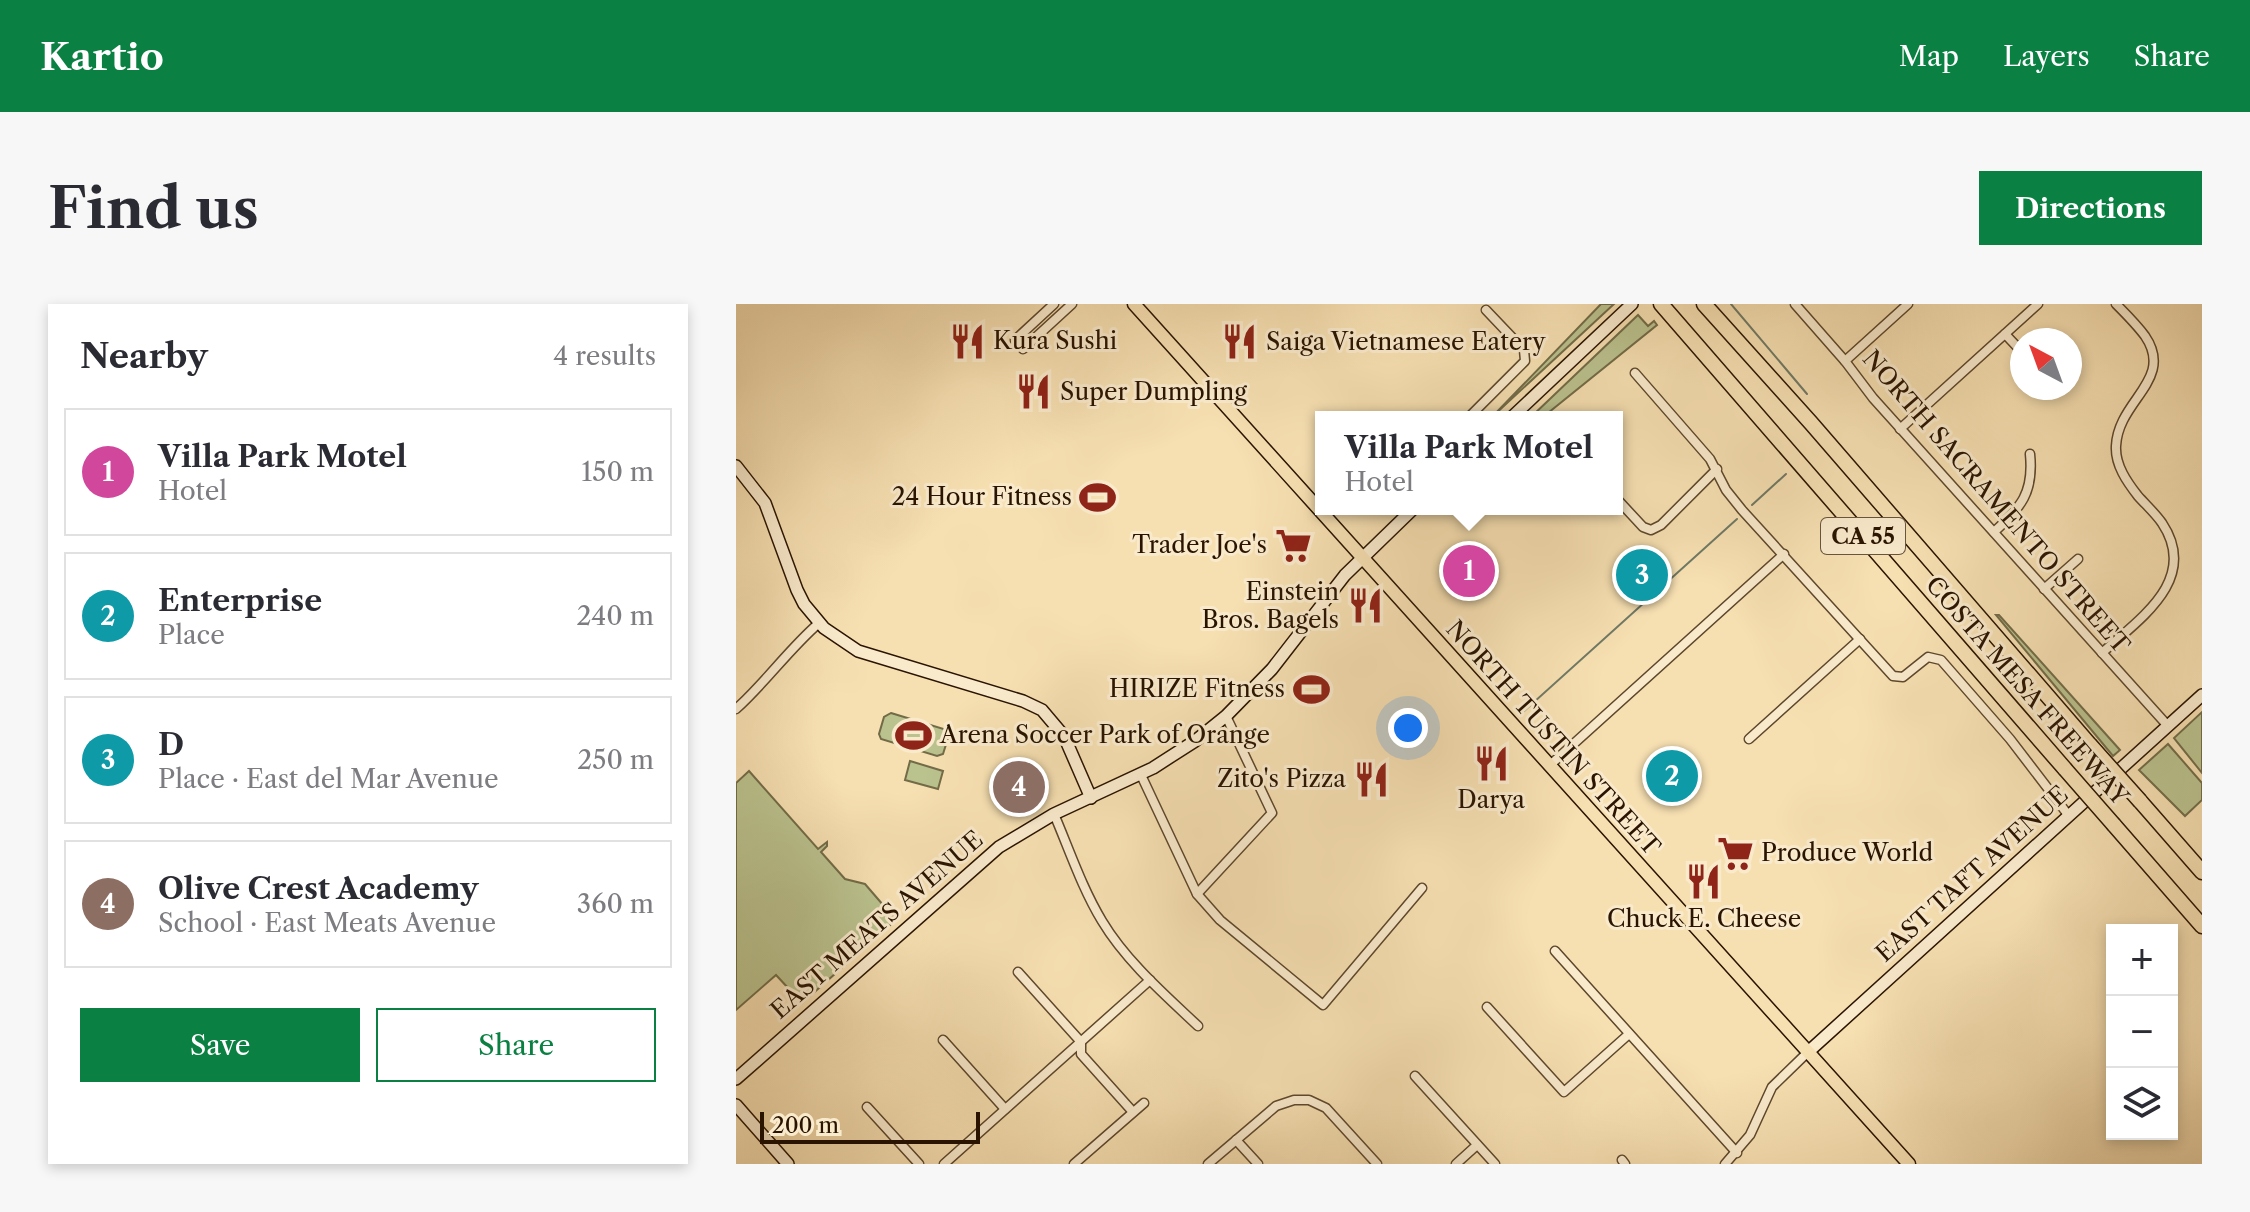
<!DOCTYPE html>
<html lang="en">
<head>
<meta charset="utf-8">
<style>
	:root { --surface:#fff; --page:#f7f7f7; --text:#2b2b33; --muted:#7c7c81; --line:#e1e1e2; --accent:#0b8043 }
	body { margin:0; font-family:"Libre Caslon Text",serif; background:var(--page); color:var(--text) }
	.controls { position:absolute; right:24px; bottom:24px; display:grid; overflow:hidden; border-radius:0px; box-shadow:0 4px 12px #0003 }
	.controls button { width:72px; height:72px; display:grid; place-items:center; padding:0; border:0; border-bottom:2px solid var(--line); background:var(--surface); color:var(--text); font:40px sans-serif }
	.compass { position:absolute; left:1274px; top:24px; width:72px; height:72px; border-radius:50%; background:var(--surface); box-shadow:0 4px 12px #0003; rotate:319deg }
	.scale { position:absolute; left:24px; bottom:20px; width:220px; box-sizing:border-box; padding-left:8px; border:4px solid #2a1400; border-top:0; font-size:22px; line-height:28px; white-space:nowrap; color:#2a1400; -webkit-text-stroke:6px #f9eacc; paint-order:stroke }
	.you { position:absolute; left:672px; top:424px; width:28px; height:28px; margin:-20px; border:6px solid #fff; border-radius:50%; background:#1a73e8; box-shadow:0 0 0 12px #1a73e833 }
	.badge { display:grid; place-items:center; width:52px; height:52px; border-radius:50%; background:var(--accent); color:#fff; font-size:26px; font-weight:700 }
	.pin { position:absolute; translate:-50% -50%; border:4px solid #fff; box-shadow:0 2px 8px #0006 }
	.popup { position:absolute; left:579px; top:107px; width:308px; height:104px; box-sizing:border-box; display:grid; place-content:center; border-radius:0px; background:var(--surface); filter:drop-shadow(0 2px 6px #0005); font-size:26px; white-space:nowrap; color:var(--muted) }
	.popup b { font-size:30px; color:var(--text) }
	.popup::after { content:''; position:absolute; left:50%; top:100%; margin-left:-16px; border:16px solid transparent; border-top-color:var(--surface) }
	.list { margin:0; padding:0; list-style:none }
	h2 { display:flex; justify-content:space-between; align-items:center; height:104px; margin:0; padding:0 32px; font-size:34px }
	h2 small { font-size:26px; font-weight:400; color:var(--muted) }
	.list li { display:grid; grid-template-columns:52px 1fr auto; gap:24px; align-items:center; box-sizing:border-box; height:128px; margin:0 16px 16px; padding:0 16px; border:2px solid var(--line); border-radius:0px }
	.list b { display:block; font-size:30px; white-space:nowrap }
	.list p { margin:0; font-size:26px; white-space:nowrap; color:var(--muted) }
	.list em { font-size:26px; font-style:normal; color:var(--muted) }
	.actions { display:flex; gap:16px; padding:24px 32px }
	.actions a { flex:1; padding:18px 0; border:2px solid var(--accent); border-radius:0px; text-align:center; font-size:28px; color:var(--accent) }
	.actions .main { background:var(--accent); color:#fff }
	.icon { flex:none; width:44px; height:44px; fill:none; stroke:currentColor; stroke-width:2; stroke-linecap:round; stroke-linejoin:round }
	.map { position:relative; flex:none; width:1466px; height:860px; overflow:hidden; border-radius:0px }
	header { display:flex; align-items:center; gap:48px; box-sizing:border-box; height:112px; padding:0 40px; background:var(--accent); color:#fff }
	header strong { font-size:38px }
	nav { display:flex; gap:44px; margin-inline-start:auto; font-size:28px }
	.intro { display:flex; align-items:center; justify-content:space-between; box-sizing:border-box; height:192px; padding:0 48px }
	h1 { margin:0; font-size:56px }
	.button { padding:20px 36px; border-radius:0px; background:var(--accent); color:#fff; font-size:28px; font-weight:700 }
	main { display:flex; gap:48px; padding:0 48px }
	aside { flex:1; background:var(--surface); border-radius:0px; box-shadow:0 4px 12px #0003 }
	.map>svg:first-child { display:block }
	.green { fill:#bac28e; stroke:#726b47; stroke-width:2 }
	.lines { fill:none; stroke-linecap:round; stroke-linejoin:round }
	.stream { stroke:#6f7965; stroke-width:2 }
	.street-casing { stroke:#5d472c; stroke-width:11 }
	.secondary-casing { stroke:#2a1400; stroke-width:14 }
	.primary-casing { stroke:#2a1400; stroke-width:15 }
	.highway-casing { stroke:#2a1400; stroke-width:17 }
	.street { stroke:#f9eacc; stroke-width:8 }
	.secondary { stroke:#f9eacc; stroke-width:11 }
	.primary { stroke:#f6dfb1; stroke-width:12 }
	.highway { stroke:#f6dfb1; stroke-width:14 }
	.highway-bridge-casing { stroke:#2a1400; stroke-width:17; stroke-linecap:butt }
	.highway-bridge { stroke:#f6dfb1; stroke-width:14 }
	.labels { text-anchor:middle; stroke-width:6; stroke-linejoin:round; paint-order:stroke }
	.shield { fill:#f9eacc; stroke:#68543d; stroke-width:2 }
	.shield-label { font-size:22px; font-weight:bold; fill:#2a1400 }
	.poi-label { font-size:24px; fill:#2a1400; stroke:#f9eacc; text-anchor:start }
	.street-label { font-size:24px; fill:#2a1400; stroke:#f9eacc }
</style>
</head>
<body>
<header>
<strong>Kartio</strong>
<nav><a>Map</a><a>Layers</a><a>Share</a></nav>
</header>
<div class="intro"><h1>Find us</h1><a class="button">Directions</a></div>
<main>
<aside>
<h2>Nearby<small>4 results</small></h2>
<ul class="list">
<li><span class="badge" style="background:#d1479c">1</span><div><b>Villa Park Motel</b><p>Hotel</p></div><em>150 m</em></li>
<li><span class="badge" style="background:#0f9aa8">2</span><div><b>Enterprise</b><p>Place</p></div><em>240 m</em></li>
<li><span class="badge" style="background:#0f9aa8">3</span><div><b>D</b><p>Place · East del Mar Avenue</p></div><em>250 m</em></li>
<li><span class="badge" style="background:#8d6e63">4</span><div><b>Olive Crest Academy</b><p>School · East Meats Avenue</p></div><em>360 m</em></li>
</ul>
<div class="actions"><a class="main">Save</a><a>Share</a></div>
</aside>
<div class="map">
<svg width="1466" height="860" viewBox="0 0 1466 860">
	<rect width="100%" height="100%" fill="#f6dfb1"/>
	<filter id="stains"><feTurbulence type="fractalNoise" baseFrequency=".0025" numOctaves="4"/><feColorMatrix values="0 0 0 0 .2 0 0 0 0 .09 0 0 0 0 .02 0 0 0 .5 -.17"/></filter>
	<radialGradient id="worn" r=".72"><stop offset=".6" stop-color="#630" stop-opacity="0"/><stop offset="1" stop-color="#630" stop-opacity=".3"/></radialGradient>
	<g class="green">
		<path d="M865 0H878L756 113Z"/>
		<path d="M902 11 912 22 918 17 921 21 812 109V113H795Z"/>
		<path d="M1260 311H1263L1384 446 1377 452Z"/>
		<path d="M1466 408V469L1438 434Z"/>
		<path d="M155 409 211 426 213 431 207 450 201 452 145 435 143 430 148 413Z"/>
		<path d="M1432 440 1466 479V496L1449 512 1403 466Z"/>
		<path d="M174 457 207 467 202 485 169 476Z"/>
		<path d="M13 467 82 545 91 538V542L85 548 109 575 129 580 160 616 66 699 40 671 0 706V479Z"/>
	</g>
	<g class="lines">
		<g class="stream">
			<path d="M995 0 1071 90"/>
			<path d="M1016 201 1050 170"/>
			<path d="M788 407 1001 215"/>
		</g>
		<defs>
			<g id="street">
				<path d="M1059 0 1109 57 1137 94 1432 422"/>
				<path d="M1269 30 1286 48"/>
				<path d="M279 36 318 0"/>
				<path d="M287 45 336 0"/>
				<path d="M1109 57 1172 0"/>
				<path d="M899 69 974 155 990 186 1006 206 1157 372 1167 373 1192 353 1205 356 1274 435 1333 512"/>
				<path d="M733 113 789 57 788 46 750 6"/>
				<path d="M1164 125 1302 0"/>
				<path d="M881 195 907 223 915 226 925 221 981 165"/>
				<path d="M1258 228C1285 203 1298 189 1294 150"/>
				<path d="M1308 285 1342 255"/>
				<path d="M1366 349C1403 315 1464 276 1426 219 1419 209 1410 201 1402 192 1391 178 1379 161 1380 142 1382 96 1439 76 1409 32 1401 21 1390 10 1380 0"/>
				<path d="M0 405C30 378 53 345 83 319"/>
				<path d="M1013 435 1124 335"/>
				<path d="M813 462 1048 250"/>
				<path d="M405 471 461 590 484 616 587 701 686 584"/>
				<path d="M318 510C333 545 346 584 366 617 390 657 428 690 462 722"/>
				<path d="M461 590 536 509 490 412"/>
				<path d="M819 647 1001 849"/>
				<path d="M282 668 345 738V750L397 808"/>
				<path d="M751 703 828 788 893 730"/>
				<path d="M207 736 269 805"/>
				<path d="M679 772 759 860"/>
				<path d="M131 803 183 860"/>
				<path d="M500 836 522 860"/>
				<path d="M886 856 889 860"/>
				<path d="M208 860 414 676"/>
				<path d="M338 860 408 799"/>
				<path d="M472 860 540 802 558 796H573L590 804 641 860"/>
				<path d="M720 860 741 841"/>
				<path d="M989 860 1014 831 1036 783 1071 749"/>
			</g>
			<g id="secondary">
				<path d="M776 113 896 0"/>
				<path d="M0 162 29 199 61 286 68 300 88 324 122 347 287 397 306 406 328 432 355 494"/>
				<path d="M1071 749 1466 391"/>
				<path d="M0 775 263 543 318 510 417 464 459 437 490 412 536 365 609 271 677 205"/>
				<path d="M0 801 52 860"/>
			</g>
			<path id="primary" d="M398 0 1173 860"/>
			<g id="highway">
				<path d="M925 0 1329 465"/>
				<path d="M968 0 1075 119 1354 441"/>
				<path d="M1404 497 1466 568"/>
				<path d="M1378 521 1466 622"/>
			</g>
		</defs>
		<use href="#street" class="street-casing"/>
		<use href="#secondary" class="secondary-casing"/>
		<use href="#primary" class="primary-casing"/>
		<use href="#highway" class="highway-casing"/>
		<use href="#street" class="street"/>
		<use href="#secondary" class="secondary"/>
		<use href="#primary" class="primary"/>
		<use href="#highway" class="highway"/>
		<defs>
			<g id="highway-bridge">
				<path d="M1354 441 1404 497"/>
				<path d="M1329 465 1378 521"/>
			</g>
		</defs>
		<use href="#highway-bridge" class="highway-bridge-casing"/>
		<use href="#highway-bridge" class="highway-bridge"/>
	</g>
	<defs>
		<symbol id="restaurant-bare" viewBox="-9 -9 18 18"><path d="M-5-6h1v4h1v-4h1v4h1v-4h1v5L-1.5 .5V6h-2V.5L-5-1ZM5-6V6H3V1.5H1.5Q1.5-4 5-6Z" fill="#8f2418" stroke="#f9eacc" stroke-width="2.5" paint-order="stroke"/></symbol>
		<symbol id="stadium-bare" viewBox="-9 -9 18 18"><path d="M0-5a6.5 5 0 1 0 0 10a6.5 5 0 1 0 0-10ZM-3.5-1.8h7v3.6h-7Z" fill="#8f2418" stroke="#f9eacc" stroke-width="2.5" paint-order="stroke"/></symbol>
		<symbol id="supermarket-bare" viewBox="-9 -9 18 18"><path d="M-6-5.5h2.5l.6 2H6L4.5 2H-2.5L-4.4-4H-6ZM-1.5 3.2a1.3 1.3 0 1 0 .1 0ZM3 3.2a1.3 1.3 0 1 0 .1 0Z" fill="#8f2418" stroke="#f9eacc" stroke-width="2.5" paint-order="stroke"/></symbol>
	</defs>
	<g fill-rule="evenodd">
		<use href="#restaurant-bare" x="206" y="12" width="51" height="51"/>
		<use href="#restaurant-bare" x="478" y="12" width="51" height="51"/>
		<use href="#restaurant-bare" x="272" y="62" width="51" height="51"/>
		<use href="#stadium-bare" x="336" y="168" width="51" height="51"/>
		<use href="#supermarket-bare" x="532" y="216" width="51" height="51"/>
		<use href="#restaurant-bare" x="604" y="276" width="51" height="51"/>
		<use href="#stadium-bare" x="550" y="360" width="51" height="51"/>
		<use href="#stadium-bare" x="152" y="406" width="51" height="51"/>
		<use href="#restaurant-bare" x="730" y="434" width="51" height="51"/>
		<use href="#restaurant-bare" x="610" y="450" width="51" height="51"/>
		<use href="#supermarket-bare" x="974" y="524" width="51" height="51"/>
		<use href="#restaurant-bare" x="942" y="552" width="51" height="51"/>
	</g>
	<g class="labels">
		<rect class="shield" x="1085" y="214" width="84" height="36" rx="6"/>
		<g class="shield-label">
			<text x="1127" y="240">CA 55</text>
		</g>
		<g class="poi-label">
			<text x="257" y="45">Kura Sushi</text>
			<text x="530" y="46">Saiga Vietnamese Eatery</text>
			<text x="324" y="96">Super Dumpling</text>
			<text x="336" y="201" text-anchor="end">24 Hour Fitness</text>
			<text x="531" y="249" text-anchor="end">Trader Joe's</text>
			<text x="603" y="296" text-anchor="end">Einstein<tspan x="603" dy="28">Bros. Bagels</tspan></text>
			<text x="549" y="393" text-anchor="end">HIRIZE Fitness</text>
			<text x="204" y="439">Arena Soccer Park of Orange</text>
			<text x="610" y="483" text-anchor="end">Zito's Pizza</text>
			<text x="755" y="504" text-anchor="middle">Darya</text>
			<text x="1025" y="557">Produce World</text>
			<text x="968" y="623" text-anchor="middle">Chuck E. Cheese</text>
		</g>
		<g class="street-label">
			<text transform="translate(1260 198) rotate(49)" y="8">NORTH SACRAMENTO STREET</text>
			<text transform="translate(1291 387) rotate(49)" y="8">COSTA MESA FREEWAY</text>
			<text transform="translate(817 434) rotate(48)" y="8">NORTH TUSTIN STREET</text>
			<text transform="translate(1236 570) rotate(-42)" y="8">EAST TAFT AVENUE</text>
			<text transform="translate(141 621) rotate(-41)" y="8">EAST MEATS AVENUE</text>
		</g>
	</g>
	<rect width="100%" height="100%" filter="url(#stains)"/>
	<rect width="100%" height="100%" fill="url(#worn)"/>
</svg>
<div class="controls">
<button>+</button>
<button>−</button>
<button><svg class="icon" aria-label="layers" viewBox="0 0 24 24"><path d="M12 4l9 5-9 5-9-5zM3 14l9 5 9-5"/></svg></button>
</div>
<svg class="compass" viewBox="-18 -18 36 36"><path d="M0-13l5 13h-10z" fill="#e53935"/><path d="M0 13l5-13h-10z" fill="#7c7c81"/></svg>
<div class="scale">200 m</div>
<div class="you"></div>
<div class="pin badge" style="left:733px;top:267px;background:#d1479c">1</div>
<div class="popup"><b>Villa Park Motel</b>Hotel</div>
<div class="pin badge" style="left:936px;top:472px;background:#0f9aa8">2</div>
<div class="pin badge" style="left:906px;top:271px;background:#0f9aa8">3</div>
<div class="pin badge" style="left:283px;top:483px;background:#8d6e63">4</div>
</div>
</main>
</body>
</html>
